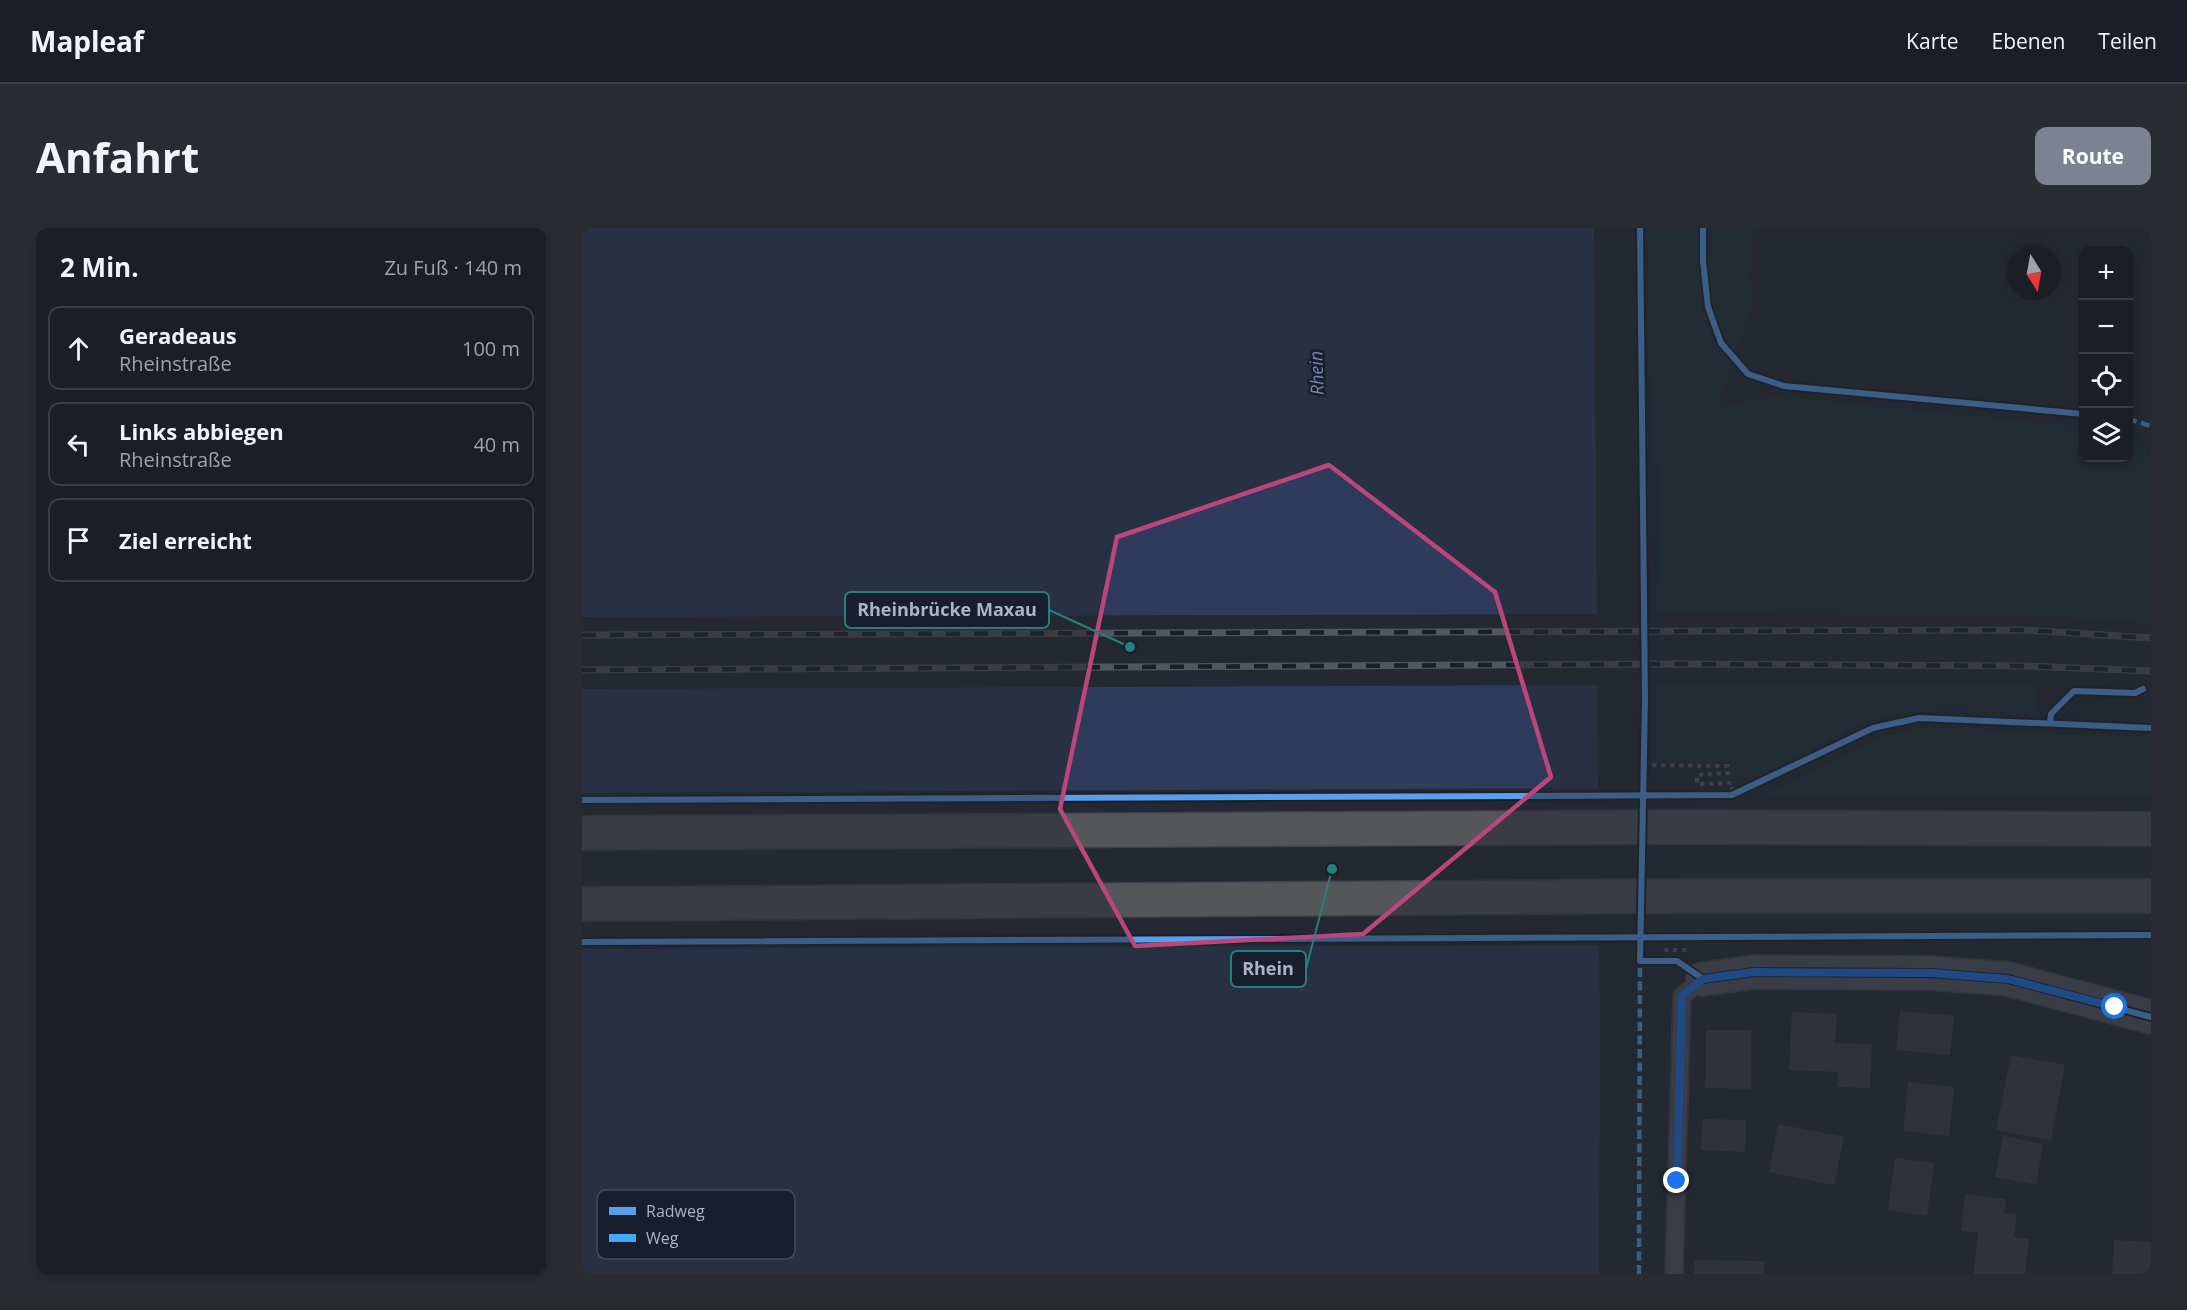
<!DOCTYPE html>
<html lang="de">
<head>
<meta charset="utf-8">
<style>
	:root { --surface:#1b1e26; --page:#282b32; --text:#f1f3f6; --muted:#a0a2a7; --line:#393c43; --accent:#7c8292 }
	body { margin:0; font-family:"Open Sans",sans-serif; background:var(--page); color:var(--text) }
	.controls { position:absolute; right:18px; top:18px; display:grid; overflow:hidden; border-radius:12px; box-shadow:0 3px 9px #0003 }
	.controls button { width:54px; height:54px; display:grid; place-items:center; padding:0; border:0; border-bottom:2px solid var(--line); background:var(--surface); color:var(--text); font:30px sans-serif }
	.compass { position:absolute; left:1425px; top:18px; width:54px; height:54px; border-radius:50%; background:var(--surface); box-shadow:0 3px 9px #0003; rotate:169deg }
	.stop { position:absolute; width:18px; height:18px; margin:-14px; border:4px solid #1a73e8; border-radius:50%; background:#fff }
	.stop.end { background:#1a73e8; border-color:#fff; box-shadow:0 2px 6px #0008 }
	.list { margin:0; padding:0; list-style:none }
	h2 { display:flex; justify-content:space-between; align-items:center; height:78px; margin:0; padding:0 24px; font-size:26px }
	h2 small { font-size:20px; font-weight:400; color:var(--muted) }
	.list li { display:grid; grid-template-columns:39px 1fr auto; gap:18px; align-items:center; box-sizing:border-box; height:84px; margin:0 12px 12px; padding:0 12px; border:2px solid var(--line); border-radius:12px }
	.list b { display:block; font-size:22px; white-space:nowrap }
	.list p { margin:0; font-size:20px; white-space:nowrap; color:var(--muted) }
	.list em { font-size:20px; font-style:normal; color:var(--muted) }
	.icon { flex:none; width:33px; height:33px; fill:none; stroke:currentColor; stroke-width:2; stroke-linecap:round; stroke-linejoin:round }
	.map { position:relative; flex:none; width:1569px; height:1046px; overflow:hidden; border-radius:12px }
	header { display:flex; align-items:center; gap:36px; box-sizing:border-box; height:84px; padding:0 30px; background:var(--surface); border-bottom:2px solid var(--line) }
	header strong { font-size:28px }
	nav { display:flex; gap:33px; margin-inline-start:auto; font-size:21px }
	.intro { display:flex; align-items:center; justify-content:space-between; box-sizing:border-box; height:144px; padding:0 36px }
	h1 { margin:0; font-size:42px }
	.button { padding:15px 27px; border-radius:12px; background:var(--accent); color:#fff; font-size:21px; font-weight:700 }
	main { display:flex; gap:36px; padding:0 36px }
	aside { flex:1; background:var(--surface); border-radius:12px; box-shadow:0 3px 9px #0003 }
	.map>svg:first-child { display:block }
	.green { fill:#213238 }
	.water { fill:#2e3b5a; fill-rule:evenodd }
	.pier { fill:#242832; fill-rule:evenodd }
	.building { fill:#3c3f48 }
	.lines { fill:none; stroke-linecap:round; stroke-linejoin:round }
	.lane-casing { stroke:#40434b; stroke-width:20 }
	.street-casing { stroke:#40434b; stroke-width:36 }
	.highway-casing { stroke:#40444e; stroke-width:36 }
	.path { stroke:#565b64; stroke-width:4; stroke-dasharray:4.5 4.5; stroke-linecap:butt }
	.lane { stroke:#545860; stroke-width:16 }
	.street { stroke:#545860; stroke-width:33 }
	.highway { stroke:#545659; stroke-width:33 }
	.rail-casing { stroke:#52565e; stroke-width:7 }
	.rail { stroke:#181e2d; stroke-width:4.5; stroke-dasharray:14; stroke-linecap:butt }
	.quiet { stroke:#3fa9f5; stroke-width:4.5; stroke-dasharray:9 4.5; stroke-linecap:butt }
	.cycleway-casing { stroke:#181e2d; stroke-width:10 }
	.cycleway { stroke:#5a9eea; stroke-width:6 }
	.route { stroke:#1a73e8; stroke-width:8 }
	.marked { fill:none; stroke:#bb467b; stroke-width:4.5; stroke-linejoin:round }
	.labels { text-anchor:middle; stroke-width:5; stroke-linejoin:round; paint-order:stroke }
	.water-label { font-size:18px; font-style:italic; fill:#7286b0; stroke:#181e2d }
	.key { fill:#181e2d; stroke:#444b5b; stroke-width:1.5 }
	.key-label { font-size:16px; fill:#acb3c5 }
	.leader { fill:none; stroke:#277f7b; stroke-width:2 }
	.callout-dot { fill:#277f7b; stroke:#181e2d; stroke-width:2 }
	.callout { fill:#181e2d; stroke:#277f7b; stroke-width:2 }
	.callout-label { font-size:18px; text-anchor:middle; font-weight:bold; fill:#acb3c5 }
</style>
</head>
<body>
<header>
<strong>Mapleaf</strong>
<nav><a>Karte</a><a>Ebenen</a><a>Teilen</a></nav>
</header>
<div class="intro"><h1>Anfahrt</h1><a class="button">Route</a></div>
<main>
<aside>
<h2>2 Min.<small>Zu Fuß · 140 m</small></h2>
<ul class="list">
<li><svg class="icon" aria-label="ahead" viewBox="0 0 24 24"><path d="M12 20V5M6 11l6-6 6 6"/></svg><div><b>Geradeaus</b><p>Rheinstraße</p></div><em>100 m</em></li>
<li><svg class="icon" aria-label="left" viewBox="0 0 24 24"><path d="M17 20v-9H6M10 6l-5 5 5 5"/></svg><div><b>Links abbiegen</b><p>Rheinstraße</p></div><em>40 m</em></li>
<li><svg class="icon" aria-label="arrive" viewBox="0 0 24 24"><path d="M6 21V4h12l-3 4 3 4H6"/></svg><div><b>Ziel erreicht</b></div></li>
</ul>
</aside>
<div class="map">
<svg width="1569" height="1046" viewBox="0 0 1569 1046">
	<rect width="100%" height="100%" fill="#242832"/>
	<g class="green">
		<path d="M1065 0H1171L1168 48 1172 73 1135 180 1191 168 1501 199 1502 230H1546L1547 208 1569 230V395L1440 388 1075 385 1078 237 1069 235Z"/>
		<path d="M1075 457H1456V488C1396 483 1337 474 1279 497 1235 514 1198 549 1149 550V534H1073Z"/>
		<path d="M1346 499 1569 510V567L1181 568 1300 509Z"/>
	</g>
	<path class="water" d="M0 0H1012L1018 821 1017 1046H0ZM301 385H306L313 391V453L298 457 293 447 294 392ZM307 621 315 632 310 692 295 688 294 627Z"/>
	<g class="pier">
		<path d="M1019 386 1020 457 0 461V389ZM302 388 308 390 311 396 312 447 311 452 304 455 296 447V397Z"/>
		<path d="M1020 560 1021 717 0 721V565ZM302 624 309 625 312 632V682L308 690H305L300 689 297 683V632Z"/>
	</g>
	<g class="building">
		<path d="M1318 783 1372 788 1368 827 1314 822Z"/>
		<path d="M1210 784 1255 786 1253 815 1290 816 1288 860 1255 859 1256 844 1207 842Z"/>
		<path d="M1124 802H1169V861L1123 860Z"/>
		<path d="M1429 827 1483 837 1469 912 1414 902Z"/>
		<path d="M1326 854 1372 859 1367 908 1321 903Z"/>
		<path d="M1120 891 1164 892 1163 924 1119 922Z"/>
		<path d="M1196 896 1262 909 1252 957 1187 944Z"/>
		<path d="M1421 908 1461 916 1454 957 1413 949Z"/>
		<path d="M1313 930 1352 935 1345 988 1306 982Z"/>
		<path d="M1383 966 1424 971 1422 985 1435 986 1432 1009 1447 1011 1443 1046H1392L1396 1005 1379 1003Z"/>
		<path d="M1532 1012 1569 1014V1046H1530Z"/>
		<path d="M1112 1032 1182 1033V1046H1112Z"/>
	</g>
	<g class="lines">
		<defs>
			<path id="lane" d="M1092 1046 1100 768 1121 751"/>
			<path id="street" d="M1121 751 1172 744 1349 745 1426 751 1569 789"/>
			<g id="highway">
				<path d="M0 605 1107 599 1569 601"/>
				<path d="M0 676 1105 668H1569"/>
			</g>
		</defs>
		<use href="#lane" class="lane-casing"/>
		<use href="#street" class="street-casing"/>
		<use href="#highway" class="highway-casing"/>
		<g class="path">
			<path d="M1061 537 1146 538V545L1115 547V556L1150 555V567"/>
			<path d="M1083 733 1084 722H1108"/>
		</g>
		<use href="#lane" class="lane"/>
		<use href="#street" class="street"/>
		<use href="#highway" class="highway"/>
		<defs>
			<g id="rail">
				<path d="M0 407 1443 402 1569 410"/>
				<path d="M0 442 1095 436 1443 438 1569 443"/>
			</g>
		</defs>
		<use href="#rail" class="rail-casing"/>
		<use href="#rail" class="rail"/>
		<g class="quiet">
			<path d="M1546 191 1569 198"/>
			<path d="M1057 1046 1058 733"/>
		</g>
		<defs>
			<g id="cycleway">
				<path d="M1058 0 1063 471 1058 733H1095L1121 751 1172 744 1349 745 1426 751 1569 789"/>
				<path d="M1121 0V33L1126 79 1139 115 1166 146 1202 158 1502 186"/>
				<path d="M1468 495 1469 486 1492 463 1553 465 1561 461"/>
				<path d="M0 572 1150 567 1291 500 1337 490 1569 500"/>
				<path d="M0 714 1569 707"/>
			</g>
		</defs>
		<use href="#cycleway" class="cycleway-casing"/>
		<use href="#cycleway" class="cycleway"/>
	</g>
	<g class="lines">
		<path class="route" d="M1095 953 1100 768 1121 751 1172 744 1349 745 1426 751 1533 779"/>
	</g>
	<path d="M0 0H1569V1046H0ZM747 237 913 364 969 549 781 706 553 718 478 581 535 309Z" fill="#242832" fill-opacity=".55" fill-rule="evenodd"/>
	<path class="marked" d="M747 237 913 364 969 549 781 706 553 718 478 581 535 309Z"/>
	<g class="labels">
		<g class="water-label">
			<text transform="translate(735 145) rotate(-92)" y="6">Rhein</text>
		</g>
	</g>
	<rect x="15" y="962" width="198" height="69" rx="9" class="key"/>
	<rect x="27" y="979" width="27" height="8" fill="#5a9eea"/>
	<rect x="27" y="1006" width="27" height="8" fill="#3fa9f5"/>
	<g class="key-label">
		<text x="64" y="989">Radweg</text>
		<text x="64" y="1016">Weg</text>
	</g>
	<path class="leader" d="M548 419L467 382M750 641L724 741"/>
	<g class="callout-dot">
		<circle cx="548" cy="419" r="6"/>
		<circle cx="750" cy="641" r="6"/>
	</g>
	<g class="callout">
		<rect x="263" y="364" width="204" height="36" rx="6"/>
		<rect x="649" y="723" width="75" height="36" rx="6"/>
	</g>
	<g class="callout-label">
		<text x="365" y="388">Rheinbrücke Maxau</text>
		<text x="686" y="747">Rhein</text>
	</g>
</svg>
<div class="controls">
<button>+</button>
<button>−</button>
<button><svg class="icon" aria-label="locate" viewBox="0 0 24 24"><circle cx="12" cy="12" r="6"/><path d="M12 2v4M12 18v4M2 12h4M18 12h4"/></svg></button>
<button><svg class="icon" aria-label="layers" viewBox="0 0 24 24"><path d="M12 4l9 5-9 5-9-5zM3 14l9 5 9-5"/></svg></button>
</div>
<svg class="compass" viewBox="-18 -18 36 36"><path d="M0-13l5 13h-10z" fill="#e53935"/><path d="M0 13l5-13h-10z" fill="#a0a2a7"/></svg>
<div class="stop" style="left:1533px;top:779px"></div>
<div class="stop end" style="left:1095px;top:953px"></div>
</div>
</main>
</body>
</html>
